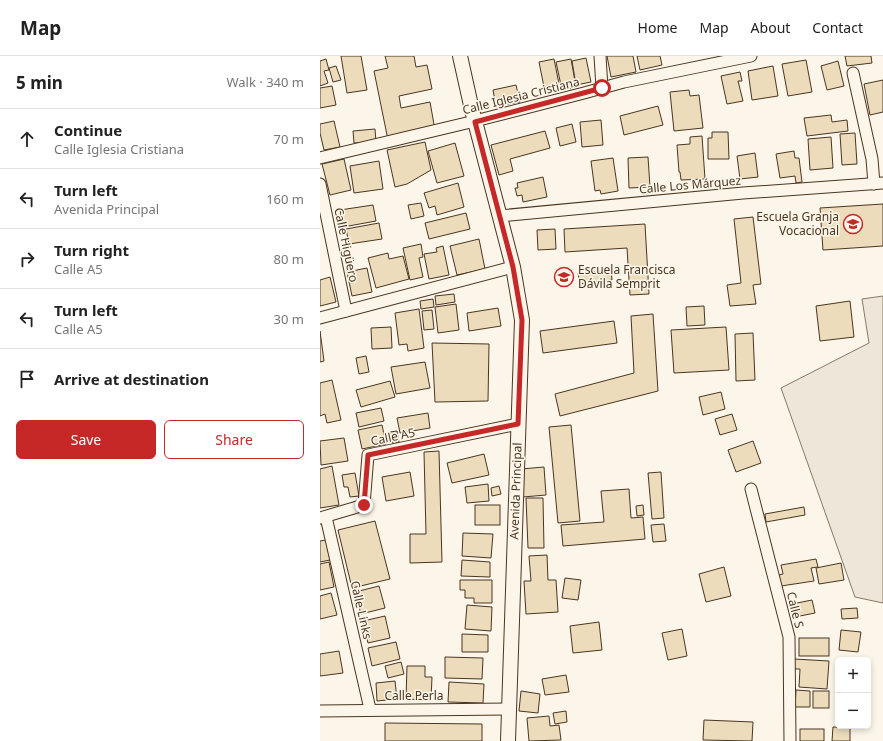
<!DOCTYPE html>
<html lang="en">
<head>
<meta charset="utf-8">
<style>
	:root { --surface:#fff; --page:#f2f2f2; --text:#222; --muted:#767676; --line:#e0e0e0; --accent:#c62828 }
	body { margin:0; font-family:"Noto Sans",sans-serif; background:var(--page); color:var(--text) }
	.controls { position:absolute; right:12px; bottom:12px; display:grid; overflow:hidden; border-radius:6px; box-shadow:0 2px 6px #0003 }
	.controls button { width:36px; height:36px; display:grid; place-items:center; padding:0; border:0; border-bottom:1px solid var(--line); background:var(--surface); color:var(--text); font:20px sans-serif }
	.stop { position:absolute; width:12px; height:12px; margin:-9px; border:3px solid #c62828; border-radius:50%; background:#fff }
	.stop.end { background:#c62828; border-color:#fff; box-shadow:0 1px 4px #0008 }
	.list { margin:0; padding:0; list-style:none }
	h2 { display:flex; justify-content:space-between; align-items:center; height:52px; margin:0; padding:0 16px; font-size:17px }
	h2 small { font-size:13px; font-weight:400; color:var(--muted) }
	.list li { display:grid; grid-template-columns:26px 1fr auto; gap:12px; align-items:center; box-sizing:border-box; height:60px; padding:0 16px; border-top:1px solid var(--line) }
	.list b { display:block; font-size:15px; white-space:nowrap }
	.list p { margin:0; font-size:13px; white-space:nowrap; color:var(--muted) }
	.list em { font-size:13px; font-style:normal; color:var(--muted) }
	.actions { display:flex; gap:8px; padding:12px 16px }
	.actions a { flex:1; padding:9px 0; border:1px solid var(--accent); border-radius:6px; text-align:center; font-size:14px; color:var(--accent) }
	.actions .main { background:var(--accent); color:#fff }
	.icon { flex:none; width:22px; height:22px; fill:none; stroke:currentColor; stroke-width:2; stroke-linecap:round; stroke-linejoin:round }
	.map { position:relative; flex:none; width:563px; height:685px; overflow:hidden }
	header { display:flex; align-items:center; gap:24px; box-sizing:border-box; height:56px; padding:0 20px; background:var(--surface); border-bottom:1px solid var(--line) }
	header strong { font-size:19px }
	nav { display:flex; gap:22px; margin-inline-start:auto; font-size:14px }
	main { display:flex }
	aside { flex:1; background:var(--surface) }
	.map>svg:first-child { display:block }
	.green { fill:#ede6d9; stroke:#887966 }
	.building { fill:#ecdcbc; stroke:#4a3520 }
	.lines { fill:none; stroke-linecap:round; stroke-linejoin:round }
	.minor-casing { stroke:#4a3520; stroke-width:13 }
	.tertiary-casing { stroke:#4a3520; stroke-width:16 }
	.minor { stroke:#fbf6e9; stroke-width:11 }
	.tertiary { stroke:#fbf6e9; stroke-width:14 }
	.route { stroke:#c62828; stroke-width:5 }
	.labels { text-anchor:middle; stroke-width:3; stroke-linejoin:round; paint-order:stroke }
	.street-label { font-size:12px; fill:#4a3520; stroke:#fbf6e9 }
	.poi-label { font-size:12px; fill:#4a3520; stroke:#fbf6e9; text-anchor:end }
</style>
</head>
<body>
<header>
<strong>Map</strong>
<nav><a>Home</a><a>Map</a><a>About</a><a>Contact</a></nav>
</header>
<main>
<aside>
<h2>5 min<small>Walk · 340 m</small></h2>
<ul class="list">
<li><svg class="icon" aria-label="ahead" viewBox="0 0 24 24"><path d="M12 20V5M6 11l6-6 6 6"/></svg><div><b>Continue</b><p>Calle Iglesia Cristiana</p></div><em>70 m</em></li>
<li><svg class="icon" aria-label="left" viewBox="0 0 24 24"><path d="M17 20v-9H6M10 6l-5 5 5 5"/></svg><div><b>Turn left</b><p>Avenida Principal</p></div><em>160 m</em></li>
<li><svg class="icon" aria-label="right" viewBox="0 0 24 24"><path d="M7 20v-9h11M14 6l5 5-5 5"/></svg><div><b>Turn right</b><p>Calle A5</p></div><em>80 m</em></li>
<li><svg class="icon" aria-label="left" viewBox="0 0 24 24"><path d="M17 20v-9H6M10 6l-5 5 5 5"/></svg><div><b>Turn left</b><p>Calle A5</p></div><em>30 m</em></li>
<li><svg class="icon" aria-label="arrive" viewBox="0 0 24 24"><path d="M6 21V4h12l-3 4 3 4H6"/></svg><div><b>Arrive at destination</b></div></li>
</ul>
<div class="actions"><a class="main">Save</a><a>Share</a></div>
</aside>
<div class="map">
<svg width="563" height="685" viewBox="0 0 563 685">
	<rect width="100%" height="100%" fill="#fbf6e9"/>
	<path class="green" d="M563 240V547L535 541 461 332 549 287 542 243Z"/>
	<g class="building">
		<path d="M21 0H41L47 34 27 37Z"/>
		<path d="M65 0H94L96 11 107 9 112 33 79 40 81 52 110 46 115 74 68 84 54 15 68 12Z"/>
		<path d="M287 0H313L316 16 291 21Z"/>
		<path d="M317 0H340L342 9 320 14Z"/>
		<path d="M525 0H551L552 7 527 10Z"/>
		<path d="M266 2 271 26 256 29 252 5Z"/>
		<path d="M6 3 9 14 4 15 8 27 0 30V5Z"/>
		<path d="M234 3 239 28 224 31 219 6Z"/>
		<path d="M251 3 256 31 242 34 236 6Z"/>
		<path d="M486 4 492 36 468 40 462 8Z"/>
		<path d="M518 5 524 30 507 34 501 10Z"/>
		<path d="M16 10 21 24 13 26 9 12Z"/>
		<path d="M453 10 458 40 432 44 428 15Z"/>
		<path d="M420 16 422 25H418L423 45 407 48 401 20Z"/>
		<path d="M563 24V56L550 59 544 28Z"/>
		<path d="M196 29 200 46 176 50 173 34Z"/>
		<path d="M12 30 16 49 0 52V32Z"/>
		<path d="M369 34 370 40 379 39 383 72 354 75 350 36Z"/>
		<path d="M338 50 343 69 304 79 300 60Z"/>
		<path d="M511 59 512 66 527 64 528 75 487 80 484 62Z"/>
		<path d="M281 64 283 89 262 91 260 66Z"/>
		<path d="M14 65 20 91 4 94 0 77V68Z"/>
		<path d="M252 68 256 86 240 90 236 72Z"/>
		<path d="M55 73 56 86 34 87 33 75Z"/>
		<path d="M225 75 230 92 190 103 193 115 179 119 171 89Z"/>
		<path d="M392 76H408L409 103H388V82H392Z"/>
		<path d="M535 77 537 108 522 109 520 78Z"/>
		<path d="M382 80 385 123 361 124 360 116H359L357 89 370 88V81Z"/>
		<path d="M511 81 513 112 490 114 488 83Z"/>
		<path d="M105 86 111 114 87 128 75 131 67 94Z"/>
		<path d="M135 87 144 120 117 127 108 95Z"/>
		<path d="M474 95 475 102H479L482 126 476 127 475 120 460 122 456 98Z"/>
		<path d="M435 97 438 121 420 123 417 100Z"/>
		<path d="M328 101 330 131 309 132 308 102Z"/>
		<path d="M293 102 298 135 281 138 280 134 275 135 271 105Z"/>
		<path d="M24 103 31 134 10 139 2 108Z"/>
		<path d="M59 105 63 133 34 137 30 110Z"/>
		<path d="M223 121 227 141 203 146 202 139 197 140 195 132H198L197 127Z"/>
		<path d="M138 127 144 151 117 159 115 150 109 152 104 137Z"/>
		<path d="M101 147 104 160 91 163 88 149Z"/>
		<path d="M563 148V190L503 194 500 152Z"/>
		<path d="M53 149 56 165 23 171 20 154Z"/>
		<path d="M146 157 150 173 109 183 105 167Z"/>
		<path d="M433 161 441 228 433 229 436 248 410 250 407 229 421 227 414 163Z"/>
		<path d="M59 167 62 183 29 188 26 173Z"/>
		<path d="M325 168 329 238 310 239 307 192 245 196 244 173Z"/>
		<path d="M235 173 236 193 218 194 217 174Z"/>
		<path d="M159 183 165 213 137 219 130 190Z"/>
		<path d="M101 188 103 201 99 202 103 221 90 224 83 192Z"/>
		<path d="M123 190 129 219 109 223 104 198 117 196 116 192Z"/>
		<path d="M68 197 69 203 83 200 89 223 56 232 48 202Z"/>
		<path d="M47 212 52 236 32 240 27 216Z"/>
		<path d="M291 214 292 224 260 228 258 217Z"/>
		<path d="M10 221 16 246 0 250V224Z"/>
		<path d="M134 238 135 246 116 249 115 240Z"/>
		<path d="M113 243 114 251 101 253 100 245Z"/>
		<path d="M530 245 534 281 500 285 496 250Z"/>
		<path d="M136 248 139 274 118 277 115 251Z"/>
		<path d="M384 250 385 269 367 270 366 251Z"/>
		<path d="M178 252 181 270 149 275 147 257Z"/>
		<path d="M99 253 104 292 88 295 87 288 79 289 75 257Z"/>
		<path d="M112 254 114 273 104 274 102 255Z"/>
		<path d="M333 258 338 335 240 360 235 338 314 317 311 260Z"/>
		<path d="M294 265 297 287 223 297 220 275Z"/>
		<path d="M71 271 72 292 52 293 51 272Z"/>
		<path d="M406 271 409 314 354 317 351 274Z"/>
		<path d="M0 275 4 305 0 306Z"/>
		<path d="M433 277 435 324 416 325 415 278Z"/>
		<path d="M112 287 169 288 168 345 115 346Z"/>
		<path d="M46 300 49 316 39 318 36 302Z"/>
		<path d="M105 306 110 332 76 338 71 311Z"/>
		<path d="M12 324 21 364 7 367 5 358 0 360V327Z"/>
		<path d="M70 325 75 341 41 351 36 334Z"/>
		<path d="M401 336 405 353 383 359 379 341Z"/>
		<path d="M61 352 64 365 39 371 36 357Z"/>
		<path d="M108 357 110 372 80 377 77 362Z"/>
		<path d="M412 358 417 374 400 379 395 363Z"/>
		<path d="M62 369 66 388 42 393 38 374Z"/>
		<path d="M251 369 260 465 238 467 229 371Z"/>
		<path d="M77 375 79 386 73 388 70 376Z"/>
		<path d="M24 382 28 405 1 409 0 385Z"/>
		<path d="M433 385 441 407 416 416 408 394Z"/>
		<path d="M119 395 122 506 90 507V478H106L104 396Z"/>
		<path d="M164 398 169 419 132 427 127 407Z"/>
		<path d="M12 410 19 449 0 452V413Z"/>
		<path d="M224 411 226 439 203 441 201 413Z"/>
		<path d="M90 416 94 440 66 445 62 421Z"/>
		<path d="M341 416 344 462 332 463 328 417Z"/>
		<path d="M35 417 39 440 30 441 28 431H24L22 419Z"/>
		<path d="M168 428 169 445 147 447 145 431Z"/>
		<path d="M179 430 181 438 172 440 171 432Z"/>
		<path d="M309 433 311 462 323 461 325 483 243 490 241 469 284 466 281 435Z"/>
		<path d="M206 442H223L224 492H208Z"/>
		<rect x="155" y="449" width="25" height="20"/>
		<path d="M323 449 324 459 317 460 316 450Z"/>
		<path d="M484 451 485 459 446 466 445 458Z"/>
		<path d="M55 465 70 523 32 532 18 474Z"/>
		<path d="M344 468 346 485 333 486 331 469Z"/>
		<path d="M143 477 173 478 171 502 142 500Z"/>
		<path d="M6 484 10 504 0 506V485Z"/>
		<path d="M227 499 228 524H236L238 556 206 558 204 525H211L209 500Z"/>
		<path d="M496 503 498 511 491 512 494 525 461 530 459 519 463 518 461 509Z"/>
		<path d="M142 504 170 506V521L141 520Z"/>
		<path d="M9 506 14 531 0 534V508Z"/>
		<path d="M521 507 524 524 499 528 496 512Z"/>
		<path d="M404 511 411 540 386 546 379 518Z"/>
		<path d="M245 522 261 524 258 544 242 542Z"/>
		<path d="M140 524H172V547H154V542H145V534H140Z"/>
		<path d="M59 530 65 552 41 558 35 536Z"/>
		<path d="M11 537 17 559 0 563V540Z"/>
		<path d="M492 544 495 557 475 561 472 548Z"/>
		<path d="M147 549 172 551 171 575 145 573Z"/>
		<path d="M537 552 538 562 522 563 521 553Z"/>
		<path d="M65 560 70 582 48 587 43 565Z"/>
		<path d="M279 566 282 594 253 597 250 570Z"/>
		<path d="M362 573 367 600 348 604 342 577Z"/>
		<path d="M521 574 541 576 538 596 519 594Z"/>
		<path d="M142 578 168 579V596H142Z"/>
		<rect x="479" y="582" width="30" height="18"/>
		<path d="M76 586 80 603 52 610 48 592Z"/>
		<path d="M19 595 23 617 0 620V598Z"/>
		<path d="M125 601 163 602 162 623 125 622Z"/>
		<path d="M474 603 509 605 507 633 479 631 480 613H474Z"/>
		<path d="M81 606 84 618 68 622 65 610Z"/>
		<path d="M87 610H105V621H112L111 644 86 643Z"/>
		<path d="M246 619 249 636 225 639 222 623Z"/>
		<path d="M75 625 77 643 57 645 56 627Z"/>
		<path d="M129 626 164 628 163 647 128 646Z"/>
		<path d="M476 634 490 635V651H475Z"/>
		<path d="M201 635 220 638 218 657 199 655Z"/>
		<rect x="493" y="635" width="16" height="17"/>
		<path d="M246 655 247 666 235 668 233 657Z"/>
		<path d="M229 660 230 670 239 669 241 684 209 685 207 662Z"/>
		<path d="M384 664 433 666 432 685 383 684Z"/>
		<path d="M65 667 162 668V685H65Z"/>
		<path d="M513 671 530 672V685H512Z"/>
		<rect x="480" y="673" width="24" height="12"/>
	</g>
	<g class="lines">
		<defs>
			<g id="minor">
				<path d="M280 0 282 32"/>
				<path d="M533 17 552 103 554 128"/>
				<path d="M0 102 155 65 264 37 304 26 431 0"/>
				<path d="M0 128 26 255"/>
				<path d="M179 160 423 137 563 127"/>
				<path d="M0 262 193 211"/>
				<path d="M431 433 469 581 470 685"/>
				<path d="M6 461 50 653"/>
				<path d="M0 462 44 449 48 399 198 368"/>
				<path d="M0 655 188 653"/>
			</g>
			<path id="tertiary" d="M140 0 152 54 193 211 202 264 188 685"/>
		</defs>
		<use href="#minor" class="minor-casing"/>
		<use href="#tertiary" class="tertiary-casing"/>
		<use href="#minor" class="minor"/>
		<use href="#tertiary" class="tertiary"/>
	</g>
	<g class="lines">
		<path class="route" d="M44 449 48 399 198 368 202 264 193 211 155 66 282 32"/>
	</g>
	<defs>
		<symbol id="school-ring" viewBox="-11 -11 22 22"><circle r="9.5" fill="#fbf6e9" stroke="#c62828" stroke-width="1.5"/><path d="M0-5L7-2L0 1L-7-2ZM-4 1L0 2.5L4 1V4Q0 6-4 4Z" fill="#c62828"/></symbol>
	</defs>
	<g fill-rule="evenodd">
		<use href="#school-ring" x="522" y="157" width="22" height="22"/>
		<use href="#school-ring" x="233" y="210" width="22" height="22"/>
	</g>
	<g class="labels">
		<g class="street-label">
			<text transform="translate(201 40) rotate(-14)" y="4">Calle Iglesia Cristiana</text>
			<text transform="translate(370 129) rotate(-5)" y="4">Calle Los Márquez</text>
			<text transform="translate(26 189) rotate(78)" y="4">Calle Higüero</text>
			<text transform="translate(73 381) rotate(-12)" y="4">Calle A5</text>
			<text transform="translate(196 435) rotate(-88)" y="4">Avenida Principal</text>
			<text transform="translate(41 554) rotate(77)" y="4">Calle Links</text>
			<text transform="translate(475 554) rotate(76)" y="4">Calle S</text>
			<text x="94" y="644">Calle Perla</text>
		</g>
		<g class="poi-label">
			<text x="519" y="165">Escuela Granja<tspan x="519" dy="14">Vocacional</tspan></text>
			<text x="258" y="218" text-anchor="start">Escuela Francisca<tspan x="258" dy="14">Dávila Semprit</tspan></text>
		</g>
	</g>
</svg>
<div class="controls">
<button>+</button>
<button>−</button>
</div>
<div class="stop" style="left:282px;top:32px"></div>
<div class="stop end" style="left:44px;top:449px"></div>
</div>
</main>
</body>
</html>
